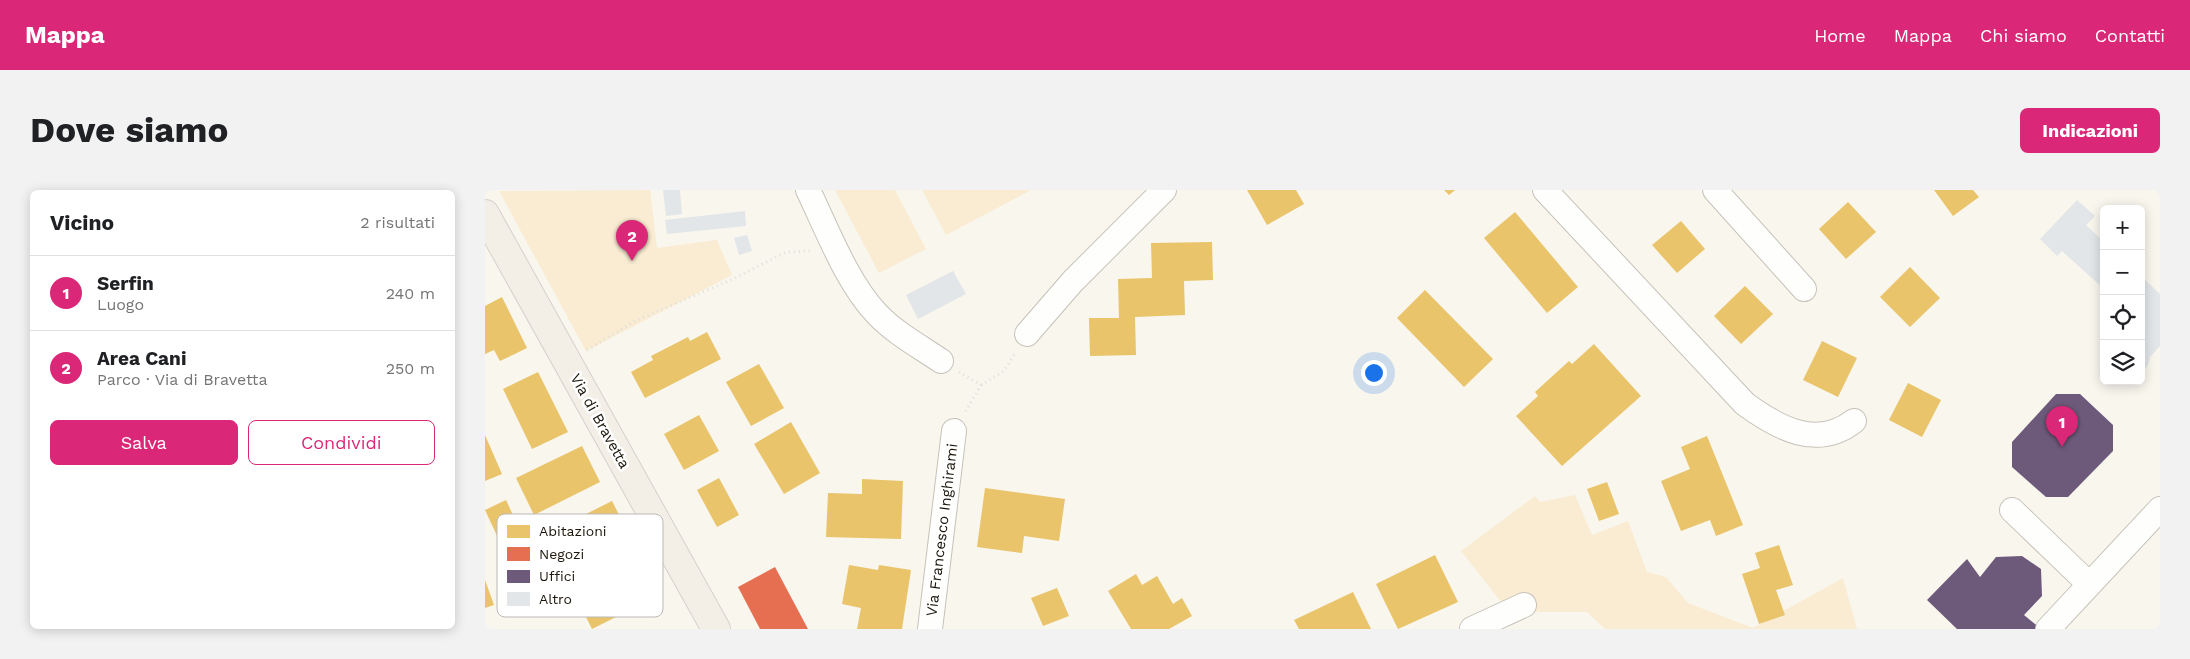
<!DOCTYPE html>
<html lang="it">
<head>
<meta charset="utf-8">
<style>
	:root { --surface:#fff; --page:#f2f2f2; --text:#202124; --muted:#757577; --line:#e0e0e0; --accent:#db2777 }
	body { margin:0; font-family:"Work Sans",sans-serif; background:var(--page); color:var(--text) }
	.controls { position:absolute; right:15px; top:15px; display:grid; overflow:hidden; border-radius:8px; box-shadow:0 2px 12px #0003 }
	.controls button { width:45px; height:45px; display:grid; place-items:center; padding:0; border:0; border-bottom:1px solid var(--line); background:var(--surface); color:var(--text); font:25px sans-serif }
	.you { position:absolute; left:888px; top:182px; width:18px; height:18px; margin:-12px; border:4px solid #fff; border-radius:50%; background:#1a73e8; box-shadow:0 0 0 8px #1a73e833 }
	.badge { display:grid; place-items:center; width:32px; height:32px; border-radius:50%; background:var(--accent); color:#fff; font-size:16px; font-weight:700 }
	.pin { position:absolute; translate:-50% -41px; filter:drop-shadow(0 1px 2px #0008) }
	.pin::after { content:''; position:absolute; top:26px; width:18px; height:15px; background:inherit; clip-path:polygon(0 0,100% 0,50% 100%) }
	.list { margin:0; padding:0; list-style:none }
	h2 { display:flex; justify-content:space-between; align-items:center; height:65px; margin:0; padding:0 20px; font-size:21px }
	h2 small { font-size:16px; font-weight:400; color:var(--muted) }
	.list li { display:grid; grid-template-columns:32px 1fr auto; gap:15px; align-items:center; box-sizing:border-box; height:75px; padding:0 20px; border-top:1px solid var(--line) }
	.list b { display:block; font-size:19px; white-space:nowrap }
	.list p { margin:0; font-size:16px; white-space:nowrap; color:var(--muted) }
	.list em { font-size:16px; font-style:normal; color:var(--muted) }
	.actions { display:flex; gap:10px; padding:15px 20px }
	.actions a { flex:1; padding:11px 0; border:1px solid var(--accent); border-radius:8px; text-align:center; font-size:18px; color:var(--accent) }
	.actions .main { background:var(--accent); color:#fff }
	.icon { flex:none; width:28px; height:28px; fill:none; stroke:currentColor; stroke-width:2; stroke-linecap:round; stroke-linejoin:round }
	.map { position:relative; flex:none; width:1675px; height:439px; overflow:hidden; border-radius:8px }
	header { display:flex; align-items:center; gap:30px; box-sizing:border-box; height:70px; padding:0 25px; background:var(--accent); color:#fff }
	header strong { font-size:24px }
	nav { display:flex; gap:28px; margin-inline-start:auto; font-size:18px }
	.intro { display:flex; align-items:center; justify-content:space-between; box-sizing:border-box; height:120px; padding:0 30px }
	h1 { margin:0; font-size:35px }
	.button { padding:12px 22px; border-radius:8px; background:var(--accent); color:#fff; font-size:18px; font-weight:700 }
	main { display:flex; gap:30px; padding:0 30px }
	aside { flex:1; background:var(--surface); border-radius:8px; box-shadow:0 2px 12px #0003 }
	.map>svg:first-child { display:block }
	.green { fill:#f9ecd2 }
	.homes { fill:#e9c46a }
	.shops { fill:#e76f51 }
	.offices { fill:#6d597a }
	.building { fill:#e2e6e8 }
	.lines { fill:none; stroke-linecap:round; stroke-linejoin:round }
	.minor-casing { stroke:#c6c2b9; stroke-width:26 }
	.major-casing { stroke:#d4d2cc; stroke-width:30 }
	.path { stroke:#e0dedb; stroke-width:3; stroke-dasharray:1 4; stroke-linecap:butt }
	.minor { stroke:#fefefc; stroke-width:24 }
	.major { stroke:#f3efe6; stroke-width:28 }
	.labels { text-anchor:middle; stroke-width:5; stroke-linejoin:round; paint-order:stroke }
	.street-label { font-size:15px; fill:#1b150a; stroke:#fff }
	.key { fill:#fff; stroke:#bbb9b6; stroke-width:1 }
	.key-label { font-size:14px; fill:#1b150a }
</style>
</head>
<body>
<header>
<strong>Mappa</strong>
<nav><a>Home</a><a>Mappa</a><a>Chi siamo</a><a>Contatti</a></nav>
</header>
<div class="intro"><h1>Dove siamo</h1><a class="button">Indicazioni</a></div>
<main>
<aside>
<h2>Vicino<small>2 risultati</small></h2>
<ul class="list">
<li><span class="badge">1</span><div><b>Serfin</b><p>Luogo</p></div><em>240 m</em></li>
<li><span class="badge">2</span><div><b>Area Cani</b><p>Parco · Via di Bravetta</p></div><em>250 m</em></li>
</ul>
<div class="actions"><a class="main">Salva</a><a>Condividi</a></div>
</aside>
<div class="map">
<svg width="1675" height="439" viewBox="0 0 1675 439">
	<rect width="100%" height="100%" fill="#f9f6ee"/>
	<g class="green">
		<path d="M165 0 172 58 232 50 247 85 101 161 14 1Z"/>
		<path d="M350 0H410L441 59 394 83Z"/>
		<path d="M437 0H546L461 45Z"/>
		<path d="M1090 305 1107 345 1143 331 1162 382 1181 387 1203 413 1268 438 1358 388 1372 439H1120L1102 422H1024L976 361 1050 306 1055 312Z"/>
	</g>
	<g class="homes">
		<path d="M762 0H811L819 14 782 35Z"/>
		<path d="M959 0H970L964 5Z"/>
		<path d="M1449 0H1488L1494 7 1468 26Z"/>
		<path d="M1363 12 1391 42 1361 69 1334 39Z"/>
		<path d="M1030 22 1093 97 1062 123 999 48Z"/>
		<path d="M1196 31 1220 59 1192 83 1167 55Z"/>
		<path d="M727 52 728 90 699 91 700 125 650 127 651 165 605 166 604 128H634L633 89 667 88 666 53Z"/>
		<path d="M1425 77 1455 108 1425 137 1395 107Z"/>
		<path d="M1260 96 1288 124 1256 154 1229 126Z"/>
		<path d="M940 100 1008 169 979 197 912 128Z"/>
		<path d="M17 107 42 158 15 171 9 160 0 164V116Z"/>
		<path d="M222 142 236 169 160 208 146 182 168 170 166 166 203 147 205 151Z"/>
		<path d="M1337 151 1372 168 1353 207 1318 190Z"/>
		<path d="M1109 154 1156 206 1077 276 1031 226 1053 206 1050 202 1084 171 1087 174Z"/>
		<path d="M274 174 299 218 266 236 241 192Z"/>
		<path d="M53 182 83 242 47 259 18 199Z"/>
		<path d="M1423 193 1456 210 1437 247 1404 230Z"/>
		<path d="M214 225 234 261 199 280 179 244Z"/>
		<path d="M306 232 335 283 299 304 269 254Z"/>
		<path d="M0 245 17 284 0 291Z"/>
		<path d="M1222 246 1258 335 1231 346 1225 330 1196 341 1176 291 1205 279 1196 257Z"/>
		<path d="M97 256 115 292 49 325 31 288Z"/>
		<path d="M234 288 254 325 232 337 212 300Z"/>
		<path d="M377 289 418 291 416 349 341 347 343 303 377 304Z"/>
		<path d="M1122 292 1134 324 1114 331 1102 299Z"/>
		<path d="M500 298 580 309 574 351 539 346 537 363 492 357Z"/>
		<path d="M21 310 60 394 39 404 0 320Z"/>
		<path d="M127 311 146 348 80 381 61 344Z"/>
		<path d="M1294 355 1308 395 1291 400 1300 425 1274 434 1257 384 1275 378 1270 363Z"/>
		<path d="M950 365 973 412 913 439 891 394Z"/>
		<path d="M150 373 167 409 107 439 89 403Z"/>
		<path d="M364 375 393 380 394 375 426 380 417 439H372L376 418 357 414Z"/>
		<path d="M651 384 657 395 672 386 688 414 697 408 707 426 684 439H646L623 401Z"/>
		<path d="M0 390 9 415 0 418Z"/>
		<path d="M572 398 584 426 558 436 546 408Z"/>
		<path d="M868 402 886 439H814L809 430Z"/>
	</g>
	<path class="shops" d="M290 377 323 439H275L253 397Z"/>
	<g class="offices">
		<path d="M1571 204H1595L1628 235V261L1583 307H1561L1527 277V252Z"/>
		<path d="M1537 366 1556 379 1557 406 1539 425 1556 439H1472L1442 410 1482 369 1495 387 1511 367Z"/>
	</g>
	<g class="building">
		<path d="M178 0H195L197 24 181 26Z"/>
		<path d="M1592 10 1610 26 1601 35 1619 52V99L1577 61 1572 66 1555 49Z"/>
		<path d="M260 21 261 36 182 44 180 30Z"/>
		<path d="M262 45 267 61 254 65 249 48Z"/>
		<path d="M468 81 481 104 433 129 421 105Z"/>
		<path d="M1656 86 1675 104V156L1665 167 1663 175 1656 184V141L1661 137 1656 133Z"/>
	</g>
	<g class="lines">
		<defs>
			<g id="minor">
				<path d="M323 0C342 39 362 93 392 124 410 143 434 156 456 171"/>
				<path d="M1060 0 1260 214C1293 238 1332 260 1369 231"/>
				<path d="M1230 0 1319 99"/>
				<path d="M542 144 588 91 679 0"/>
				<path d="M1527 320 1604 394"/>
				<path d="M445 439 469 241"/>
				<path d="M987 439 1039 415"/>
				<path d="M1563 439 1675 319"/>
			</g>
			<path id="major" d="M0 24 231 439"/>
		</defs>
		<use href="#minor" class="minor-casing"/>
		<use href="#major" class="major-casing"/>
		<g class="path">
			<path d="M102 160 152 130 248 89 301 62 327 61"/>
			<path d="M474 182 496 195 479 224"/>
			<path d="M496 195 519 181 531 162"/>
		</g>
		<use href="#minor" class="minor"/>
		<use href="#major" class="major"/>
	</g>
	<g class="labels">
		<g class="street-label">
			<text transform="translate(115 231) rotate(61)" y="5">Via di Bravetta</text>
			<text transform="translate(457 340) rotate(-83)" y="5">Via Francesco Inghirami</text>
		</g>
	</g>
	<rect x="12" y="324" width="166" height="103" rx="8" class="key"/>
	<rect x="22" y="335" width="23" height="13" fill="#e9c46a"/>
	<rect x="22" y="357" width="23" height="14" fill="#e76f51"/>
	<rect x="22" y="380" width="23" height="13" fill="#6d597a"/>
	<rect x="22" y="402" width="23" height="14" fill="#e2e6e8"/>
	<g class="key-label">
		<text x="54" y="346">Abitazioni</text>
		<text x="54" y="369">Negozi</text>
		<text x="54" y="391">Uffici</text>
		<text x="54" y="414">Altro</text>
	</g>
</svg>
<div class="controls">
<button>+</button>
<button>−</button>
<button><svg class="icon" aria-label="locate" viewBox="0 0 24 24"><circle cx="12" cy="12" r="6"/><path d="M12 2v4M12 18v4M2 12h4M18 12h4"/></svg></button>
<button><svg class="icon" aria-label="layers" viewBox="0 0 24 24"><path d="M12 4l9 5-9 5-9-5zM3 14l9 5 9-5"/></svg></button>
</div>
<div class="you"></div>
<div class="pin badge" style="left:1577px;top:257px">1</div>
<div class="pin badge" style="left:147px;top:71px">2</div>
</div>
</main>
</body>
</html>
